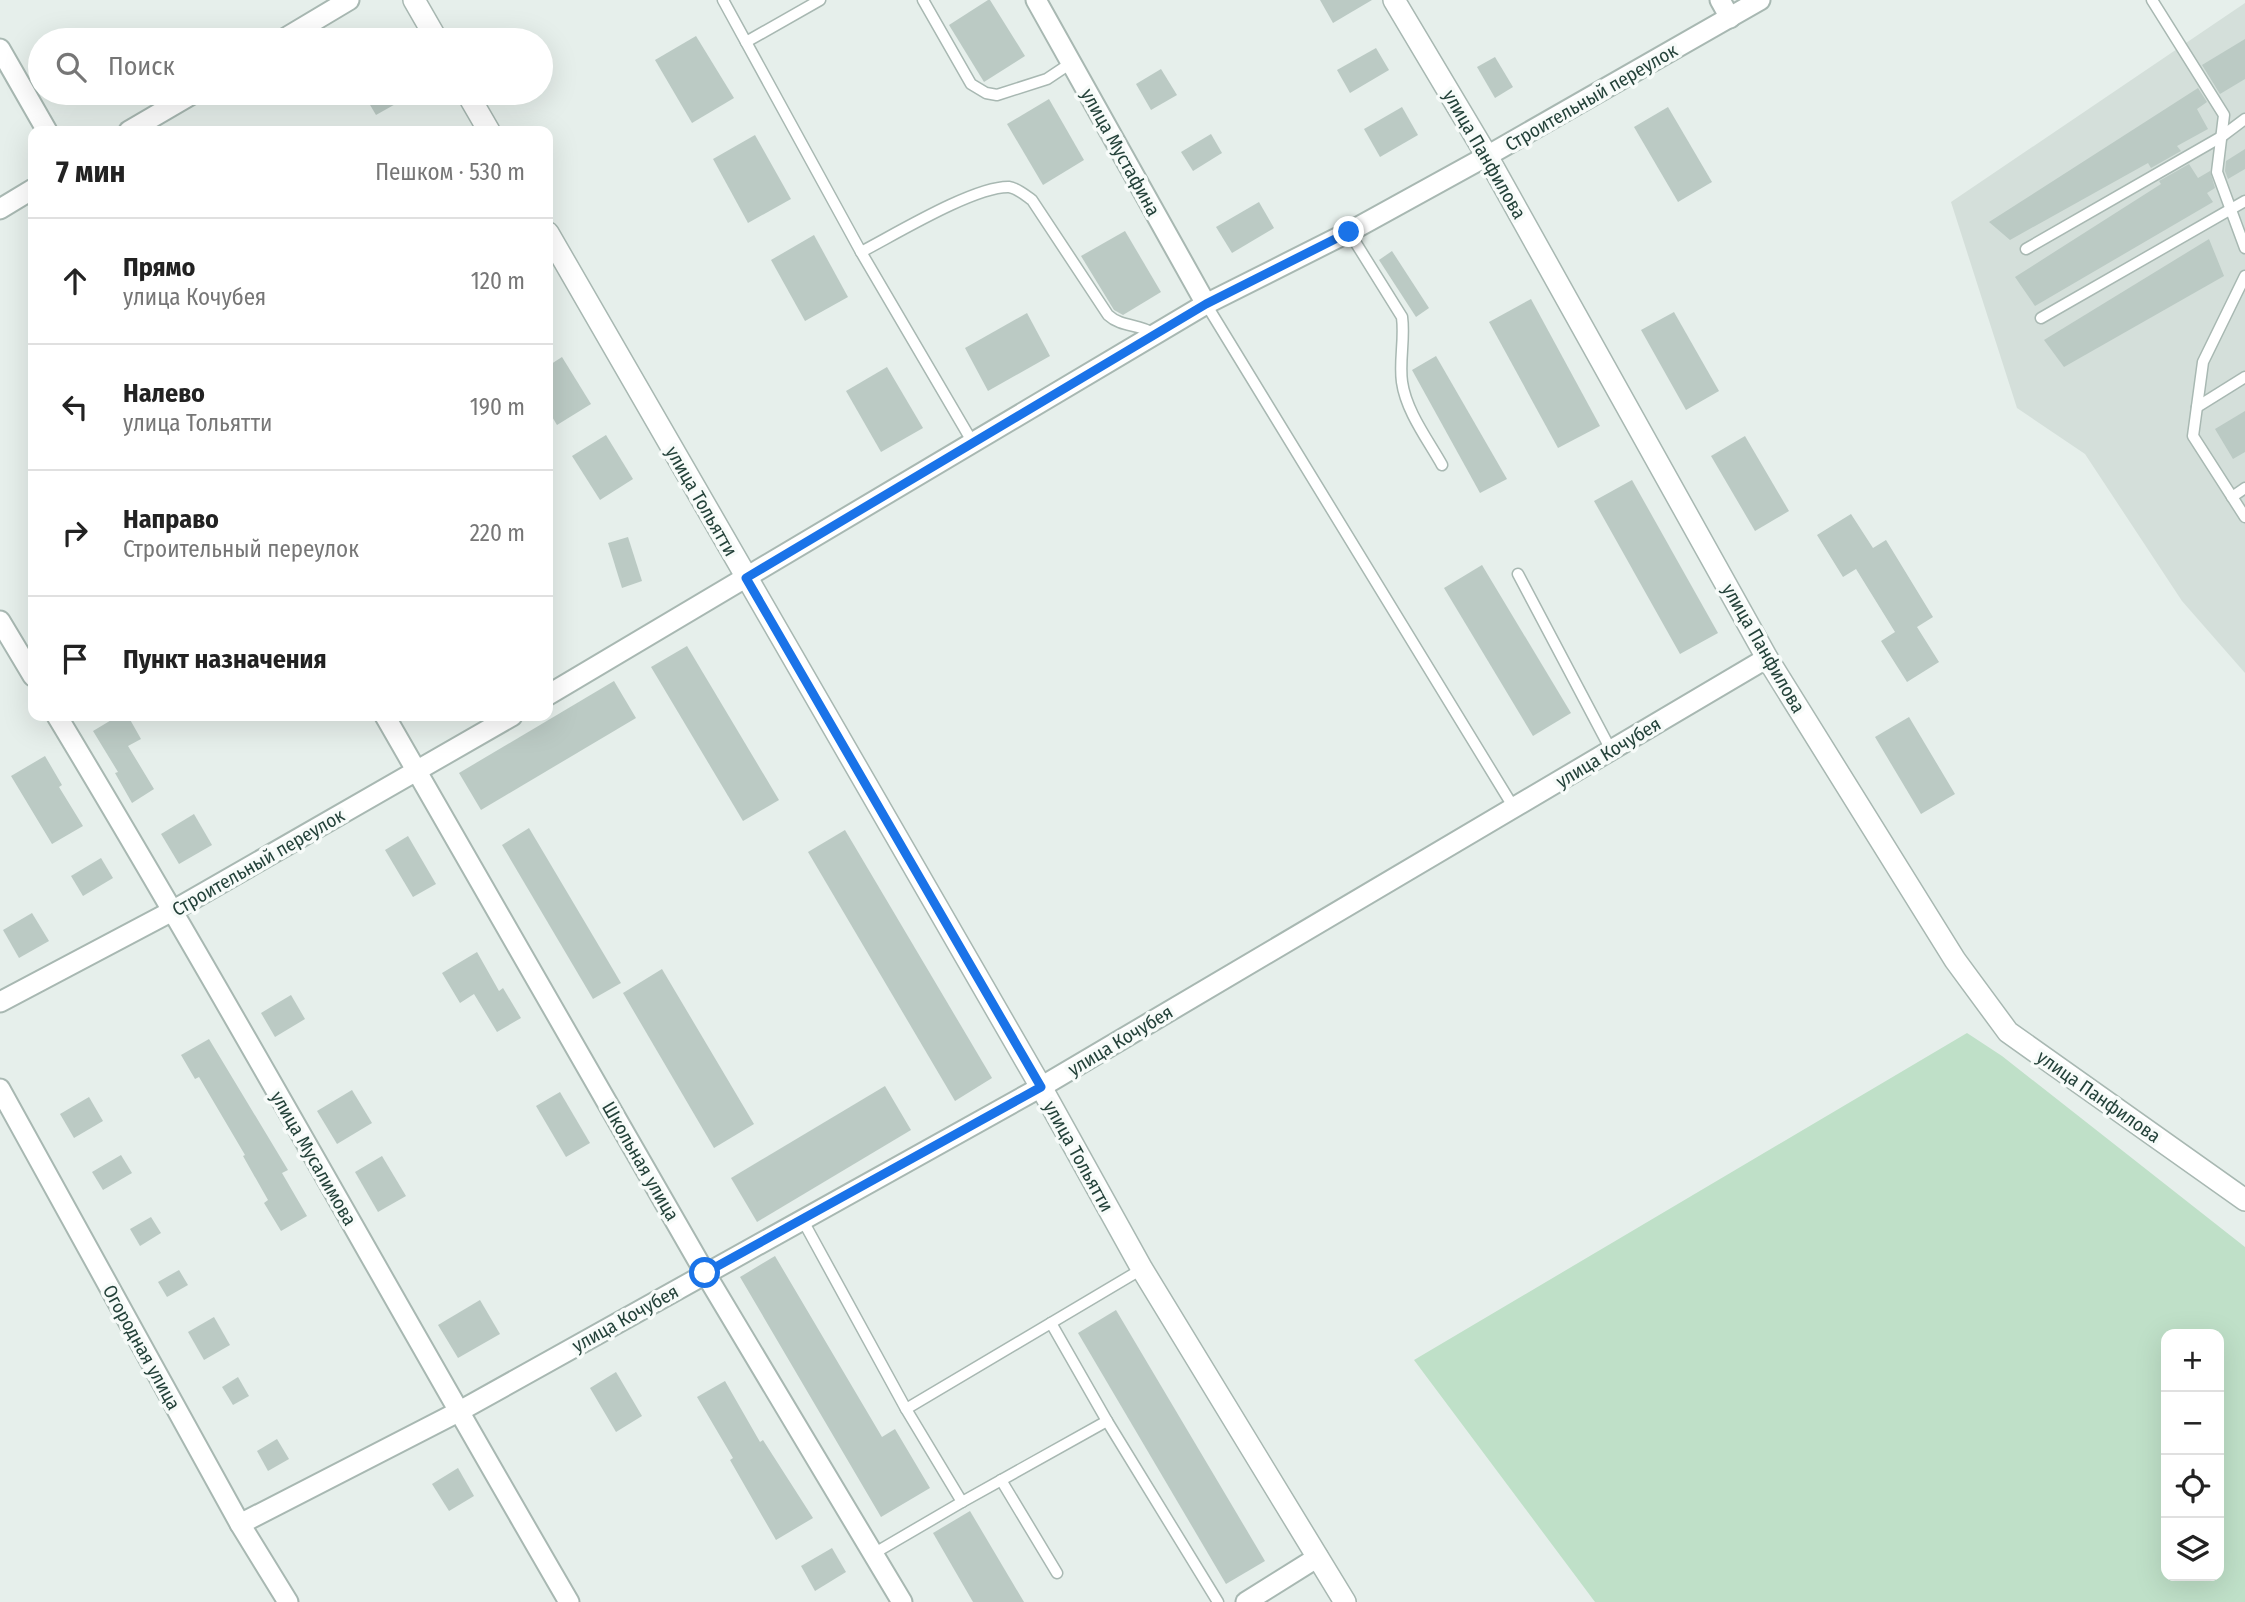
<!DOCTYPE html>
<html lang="ru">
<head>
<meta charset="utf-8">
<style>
	:root { --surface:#fff; --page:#f6f6f6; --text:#222; --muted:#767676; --line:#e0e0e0 }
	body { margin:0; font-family:"Fira Sans Condensed",sans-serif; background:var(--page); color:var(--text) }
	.controls { position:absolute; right:21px; bottom:21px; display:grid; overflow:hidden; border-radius:14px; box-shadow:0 7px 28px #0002 }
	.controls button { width:63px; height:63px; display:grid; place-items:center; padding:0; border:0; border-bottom:2px solid var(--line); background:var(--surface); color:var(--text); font:35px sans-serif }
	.stop { position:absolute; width:21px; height:21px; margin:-16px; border:5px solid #1a73e8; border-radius:50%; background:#fff }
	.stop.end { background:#1a73e8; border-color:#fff; box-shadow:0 2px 7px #0008 }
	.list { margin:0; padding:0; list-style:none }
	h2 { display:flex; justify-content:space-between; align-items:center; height:91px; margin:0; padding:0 28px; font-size:30px }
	h2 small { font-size:23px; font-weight:400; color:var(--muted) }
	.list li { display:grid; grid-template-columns:46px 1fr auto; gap:21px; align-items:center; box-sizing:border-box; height:126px; padding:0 28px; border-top:2px solid var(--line) }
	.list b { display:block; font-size:26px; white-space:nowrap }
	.list p { margin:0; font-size:23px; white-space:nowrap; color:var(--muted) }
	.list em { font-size:23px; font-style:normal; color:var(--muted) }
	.icon { flex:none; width:38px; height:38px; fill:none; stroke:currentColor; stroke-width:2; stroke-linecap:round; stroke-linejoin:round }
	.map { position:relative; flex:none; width:2245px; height:1602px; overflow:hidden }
	.search { position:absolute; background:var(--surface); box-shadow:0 7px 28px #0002; left:28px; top:28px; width:525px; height:77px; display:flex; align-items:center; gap:18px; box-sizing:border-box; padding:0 24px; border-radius:38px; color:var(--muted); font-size:26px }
	.panel { position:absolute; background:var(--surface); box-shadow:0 7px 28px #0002; left:28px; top:126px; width:525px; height:595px; border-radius:14px }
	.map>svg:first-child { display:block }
	.built { fill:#d4dfda }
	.green { fill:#bfe0c8; fill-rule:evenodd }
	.building { fill:#bbcac4 }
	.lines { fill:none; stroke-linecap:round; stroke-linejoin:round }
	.service-casing { stroke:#a8b8b2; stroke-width:13 }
	.minor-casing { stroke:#a8b8b2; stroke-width:23 }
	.tertiary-casing { stroke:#a8b8b2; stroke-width:24 }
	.service { stroke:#fff; stroke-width:10 }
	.minor { stroke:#fff; stroke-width:19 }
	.tertiary { stroke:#fff; stroke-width:21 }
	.route { stroke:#1a73e8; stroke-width:9 }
	.labels { text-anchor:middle; stroke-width:7; stroke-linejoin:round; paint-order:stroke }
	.street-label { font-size:19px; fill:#24423a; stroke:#f7fbf9 }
</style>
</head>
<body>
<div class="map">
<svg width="2245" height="1602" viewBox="0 0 2245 1602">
	<rect width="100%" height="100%" fill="#e6efeb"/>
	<path class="built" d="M2245 3V673L2182 601 2085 454 2017 408 1951 202Z"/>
	<path class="green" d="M1967 1033 2002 1056 2245 1247V1602H1595L1414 1360ZM2166 1334H2219V1576H2166Z"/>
	<g class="building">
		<path d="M988 0H990L1025 56 984 82 949 25Z"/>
		<path d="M1320 0H1372L1333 23Z"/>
		<path d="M696 36 734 98 692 123 655 60Z"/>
		<path d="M2245 39V79L2220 94 2202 65Z"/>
		<path d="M1376 48 1389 70 1350 93 1337 70Z"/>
		<path d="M1495 57 1513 87 1495 98 1477 67Z"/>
		<path d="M1161 69 1177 95 1151 110 1136 84Z"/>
		<path d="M2198 88 2207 102 2197 109 2208 129 2177 146 2181 151 2151 168 2148 163 2010 240 1989 222Z"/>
		<path d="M363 93H415L376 115Z"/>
		<path d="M1049 99 1084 160 1043 185 1007 124Z"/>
		<path d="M1402 107 1418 135 1380 157 1364 129Z"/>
		<path d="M1668 107 1712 182 1678 202 1634 127Z"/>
		<path d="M1211 134 1222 153 1193 171 1181 152Z"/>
		<path d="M755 135 791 199 748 223 713 159Z"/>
		<path d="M2245 149V169L2228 179 2225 171 2226 161Z"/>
		<path d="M2189 164 2198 178 2210 171 2215 188 2207 193 2213 202 2035 306 2015 277 2161 184 2159 181Z"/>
		<path d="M1259 202 1274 228 1232 253 1216 227Z"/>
		<path d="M1125 231 1161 292 1123 315 1114 310 1081 256Z"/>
		<path d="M814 235 848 297 805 321 771 260Z"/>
		<path d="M2209 239 2224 276 2064 367 2044 340Z"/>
		<path d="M1392 251 1429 308 1416 317 1379 260Z"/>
		<path d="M1531 299 1600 426 1558 448 1489 322Z"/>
		<path d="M1674 312 1719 391 1686 410 1641 330Z"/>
		<path d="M1027 313 1050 356 988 391 965 348Z"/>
		<path d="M1436 356 1507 479 1480 493 1412 370Z"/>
		<path d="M562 357 591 404 557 425 548 410V366Z"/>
		<path d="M887 367 923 428 881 452 846 391Z"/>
		<path d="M2245 411V452L2233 459 2215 429Z"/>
		<path d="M606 435 633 479 600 500 572 456Z"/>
		<path d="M1745 436 1789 511 1755 531 1711 456Z"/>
		<path d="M1632 480 1718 633 1680 654 1594 501Z"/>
		<path d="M1851 514 1873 548 1886 540 1933 617 1917 627 1939 662 1907 682 1881 641 1895 632 1856 569 1843 577 1817 535Z"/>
		<path d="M628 537 642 581 622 588 608 543Z"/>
		<path d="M1482 565 1571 713 1533 736 1444 588Z"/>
		<path d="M687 646 779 800 743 821 651 667Z"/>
		<path d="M614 681 636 718 481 810 459 773Z"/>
		<path d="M118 716H128L141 739 128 746 154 789 132 803 115 773 118 772 93 731Z"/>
		<path d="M1909 717 1955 794 1921 814 1875 737Z"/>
		<path d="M45 756 62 785 59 787 83 826 52 844 11 776Z"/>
		<path d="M194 814 212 845 179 864 161 834Z"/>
		<path d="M529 828 621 983 593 999 502 845Z"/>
		<path d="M845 830 992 1078 955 1101 808 852Z"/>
		<path d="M408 836 436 884 413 897 385 850Z"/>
		<path d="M101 858 113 878 83 896 71 876Z"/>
		<path d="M32 913 49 941 19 958 3 930Z"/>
		<path d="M477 952 499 991 503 988 521 1018 497 1032 474 994 460 1003 442 973Z"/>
		<path d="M662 969 754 1124 714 1148 623 993Z"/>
		<path d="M291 995 305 1019 275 1037 261 1013Z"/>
		<path d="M209 1039 288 1170 282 1173 307 1216 281 1231 264 1203 268 1200 243 1156 245 1155 199 1077 195 1079 181 1055Z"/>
		<path d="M885 1086 911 1130 757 1222 731 1178Z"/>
		<path d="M352 1090 372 1123 337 1144 317 1111Z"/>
		<path d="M560 1092 590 1143 566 1157 536 1106Z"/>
		<path d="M89 1097 103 1121 74 1138 60 1114Z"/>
		<path d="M121 1155 132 1173 103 1190 92 1172Z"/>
		<path d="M382 1156 406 1196 378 1212 355 1172Z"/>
		<path d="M151 1217 161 1233 140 1246 130 1229Z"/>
		<path d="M775 1256 882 1437 895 1429 930 1488 881 1517 740 1277Z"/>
		<path d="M179 1270 188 1285 167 1297 158 1282Z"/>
		<path d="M480 1300 500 1334 458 1358 438 1325Z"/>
		<path d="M1116 1310 1265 1561 1226 1584 1078 1333Z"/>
		<path d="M214 1317 230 1345 204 1360 188 1332Z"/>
		<path d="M616 1372 642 1416 616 1432 590 1388Z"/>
		<path d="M238 1377 249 1396 233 1405 222 1387Z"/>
		<path d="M725 1381 760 1442 763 1440 813 1518 776 1540 730 1460 733 1458 697 1397Z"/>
		<path d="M277 1439 289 1459 268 1471 257 1451Z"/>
		<path d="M458 1468 474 1496 449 1511 432 1484Z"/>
		<path d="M970 1511 1024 1602H973L933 1533Z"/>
		<path d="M832 1548 846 1572 815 1591 801 1566Z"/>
	</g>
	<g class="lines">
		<defs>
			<g id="service">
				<path d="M723 0 861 252 973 443"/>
				<path d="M923 0 971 84 986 93 997 95 1047 79 1071 63"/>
				<path d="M2152 0 2224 115 2217 172 2245 248"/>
				<path d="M746 42 820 0"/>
				<path d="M1349 232 1402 317C1405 339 1399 361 1402 382 1406 411 1428 440 1442 465"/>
				<path d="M2026 249 2221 137 2245 119"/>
				<path d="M861 252C894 235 974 186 1009 187 1017 188 1025 195 1032 200L1108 315C1122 328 1139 323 1154 334"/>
				<path d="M2245 276 2203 362 2193 436 2245 517"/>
				<path d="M1206 304 1514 808"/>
				<path d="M2041 318 2245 201"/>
				<path d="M2197 407 2245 377"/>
				<path d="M2232 497 2245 488"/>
				<path d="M1518 574 1611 750"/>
				<path d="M802 1219 906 1409 962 1502"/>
				<path d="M1051 1323 1107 1421 1218 1602"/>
				<path d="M906 1409 1142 1269"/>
				<path d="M1001 1480 1057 1573"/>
				<path d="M873 1554 962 1502 1107 1421"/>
			</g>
			<g id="minor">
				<path d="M1036 0 1206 304"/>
				<path d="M1720 0 1730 18"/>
				<path d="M282 40 349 0"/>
				<path d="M0 49 47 131"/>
				<path d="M129 131 194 93"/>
				<path d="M0 209 33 189"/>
				<path d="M0 621 33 676"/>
				<path d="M548 695 1206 304 1349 232 1487 156 1760 0"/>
				<path d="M57 716C233 1008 397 1307 569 1602"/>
				<path d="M385 716 705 1273 902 1602"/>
				<path d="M0 1002 174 910 512 716"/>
				<path d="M0 1089 240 1524 288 1602"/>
				<path d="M240 1524 458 1412 1041 1087 1767 658"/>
				<path d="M1246 1602 1318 1557"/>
			</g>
			<g id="tertiary">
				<path d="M414 0 437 40"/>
				<path d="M1394 0 1487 156 1767 658 1955 960 2008 1032 2245 1200"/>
				<path d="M467 93 489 131"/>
				<path d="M548 233 1041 1087 1142 1269 1345 1602"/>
			</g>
		</defs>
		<use href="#service" class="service-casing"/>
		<use href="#minor" class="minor-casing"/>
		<use href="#tertiary" class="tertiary-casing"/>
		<use href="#service" class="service"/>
		<use href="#minor" class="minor"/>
		<use href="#tertiary" class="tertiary"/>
	</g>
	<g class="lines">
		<path class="route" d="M705 1273 1041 1087 746 578 1206 304 1349 232"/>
	</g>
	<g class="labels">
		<g class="street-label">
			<text transform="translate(1591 97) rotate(-30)" y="7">Строительный переулок</text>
			<text transform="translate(1121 152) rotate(61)" y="7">улица Мустафина</text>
			<text transform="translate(1485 154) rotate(60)" y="7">улица Панфилова</text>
			<text transform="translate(702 501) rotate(60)" y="7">улица Тольятти</text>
			<text transform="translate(1764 648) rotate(60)" y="7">улица Панфилова</text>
			<text transform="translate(1608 752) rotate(-31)" y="7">улица Кочубея</text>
			<text transform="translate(258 862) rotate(-30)" y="7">Строительный переулок</text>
			<text transform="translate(1120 1040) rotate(-31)" y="7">улица Кочубея</text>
			<text transform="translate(2099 1096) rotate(35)" y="7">улица Панфилова</text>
			<text transform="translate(1079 1156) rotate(61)" y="7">улица Тольятти</text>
			<text transform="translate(314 1158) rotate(60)" y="7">улица Мусалимова</text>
			<text transform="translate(641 1161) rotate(60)" y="7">Школьная улица</text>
			<text transform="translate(625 1318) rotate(-29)" y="7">улица Кочубея</text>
			<text transform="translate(142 1347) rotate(61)" y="7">Огородная улица</text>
		</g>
	</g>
</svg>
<div class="controls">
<button>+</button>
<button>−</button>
<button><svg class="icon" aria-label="locate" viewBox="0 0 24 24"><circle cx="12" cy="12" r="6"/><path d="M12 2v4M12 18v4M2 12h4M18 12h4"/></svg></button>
<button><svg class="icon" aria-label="layers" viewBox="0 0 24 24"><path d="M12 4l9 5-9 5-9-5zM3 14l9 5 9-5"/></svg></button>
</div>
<div class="stop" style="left:705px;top:1273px"></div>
<div class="stop end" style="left:1349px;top:232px"></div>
<div class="search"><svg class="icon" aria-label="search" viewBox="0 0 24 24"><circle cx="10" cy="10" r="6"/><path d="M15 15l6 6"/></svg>Поиск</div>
<section class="panel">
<h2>7 мин<small>Пешком · 530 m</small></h2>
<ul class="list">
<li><svg class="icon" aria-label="ahead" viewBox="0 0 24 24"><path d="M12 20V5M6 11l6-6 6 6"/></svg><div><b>Прямо</b><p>улица Кочубея</p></div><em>120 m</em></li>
<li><svg class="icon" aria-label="left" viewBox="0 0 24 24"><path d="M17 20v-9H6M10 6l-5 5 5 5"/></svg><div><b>Налево</b><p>улица Тольятти</p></div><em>190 m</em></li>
<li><svg class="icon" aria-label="right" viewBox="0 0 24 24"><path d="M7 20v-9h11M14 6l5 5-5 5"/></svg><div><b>Направо</b><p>Строительный переулок</p></div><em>220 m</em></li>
<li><svg class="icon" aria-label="arrive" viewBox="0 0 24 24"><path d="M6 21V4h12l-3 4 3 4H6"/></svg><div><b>Пункт назначения</b></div></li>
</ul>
</section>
</div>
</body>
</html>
